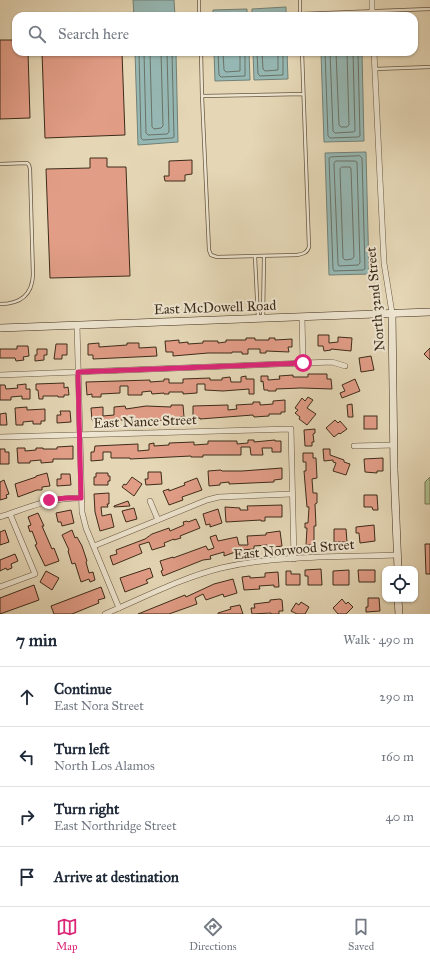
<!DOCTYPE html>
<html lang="en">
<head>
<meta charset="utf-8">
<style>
	:root { --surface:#fff; --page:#f6f6f7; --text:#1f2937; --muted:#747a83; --line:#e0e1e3; --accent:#db2777 }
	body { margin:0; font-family:"IM FELL Great Primer",serif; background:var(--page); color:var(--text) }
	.controls { position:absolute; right:12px; bottom:12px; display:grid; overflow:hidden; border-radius:8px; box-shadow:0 1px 3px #0004 }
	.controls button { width:36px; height:36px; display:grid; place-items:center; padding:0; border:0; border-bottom:1px solid var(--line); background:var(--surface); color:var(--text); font:20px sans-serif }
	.stop { position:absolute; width:12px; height:12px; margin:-9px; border:3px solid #db2777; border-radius:50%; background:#fff }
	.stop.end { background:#db2777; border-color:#fff; box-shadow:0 1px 4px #0008 }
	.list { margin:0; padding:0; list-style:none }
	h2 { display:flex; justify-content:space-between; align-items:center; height:52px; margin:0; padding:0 16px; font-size:17px }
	h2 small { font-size:13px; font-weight:400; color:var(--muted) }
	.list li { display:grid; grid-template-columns:26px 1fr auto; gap:12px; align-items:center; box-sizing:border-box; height:60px; padding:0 16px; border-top:1px solid var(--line) }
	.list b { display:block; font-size:15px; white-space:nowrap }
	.list p { margin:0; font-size:13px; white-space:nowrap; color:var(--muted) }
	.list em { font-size:13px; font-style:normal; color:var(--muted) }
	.icon { flex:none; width:22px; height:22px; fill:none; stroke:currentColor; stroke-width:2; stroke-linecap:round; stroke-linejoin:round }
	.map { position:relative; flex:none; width:430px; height:614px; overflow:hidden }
	.search { position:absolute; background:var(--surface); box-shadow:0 1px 3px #0004; left:12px; right:12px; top:12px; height:44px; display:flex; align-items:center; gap:10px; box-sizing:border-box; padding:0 14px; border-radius:12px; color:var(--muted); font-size:15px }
	.sheet { height:292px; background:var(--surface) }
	nav { display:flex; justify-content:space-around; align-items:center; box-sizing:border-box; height:56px; border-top:1px solid var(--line); background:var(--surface); font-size:11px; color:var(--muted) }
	nav a { display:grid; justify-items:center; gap:2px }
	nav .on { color:var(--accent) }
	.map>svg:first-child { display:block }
	.green { fill:#b1bf90; stroke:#777655 }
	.water { fill:#96b8b4; stroke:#728076 }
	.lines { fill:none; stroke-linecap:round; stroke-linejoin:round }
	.shore { stroke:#6a7267; stroke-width:1 }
	.building { fill:#e29d87; stroke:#3d2c1a }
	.lane-casing { stroke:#675741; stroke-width:4 }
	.street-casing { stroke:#675741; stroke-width:6 }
	.secondary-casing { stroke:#3d2c1a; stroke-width:8 }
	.lane { stroke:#eee5d0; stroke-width:2.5 }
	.street { stroke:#eee5d0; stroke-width:5 }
	.secondary { stroke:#eee5d0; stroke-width:7 }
	.route { stroke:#db2777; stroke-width:5 }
	.labels { text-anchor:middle; stroke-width:4; stroke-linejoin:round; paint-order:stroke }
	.street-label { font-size:14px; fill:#3d2c1a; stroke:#eee5d0 }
</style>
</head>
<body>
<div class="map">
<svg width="430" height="614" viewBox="0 0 430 614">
	<rect width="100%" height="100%" fill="#e5d7b6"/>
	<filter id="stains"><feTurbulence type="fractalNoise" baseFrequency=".005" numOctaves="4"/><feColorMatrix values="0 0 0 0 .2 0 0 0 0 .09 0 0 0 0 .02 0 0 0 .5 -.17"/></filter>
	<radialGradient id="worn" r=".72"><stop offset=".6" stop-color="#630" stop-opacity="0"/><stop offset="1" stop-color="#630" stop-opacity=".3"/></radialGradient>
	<path class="green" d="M430 477V504H425V482Z"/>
	<g class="water">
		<path d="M133 0H174L175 16H134Z"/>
		<path d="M286 7V16H252V9Z"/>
		<path d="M247 9V16H213V10Z"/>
		<path d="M135 52H176L178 142 138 145Z"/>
		<path d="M214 52H249L250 80 215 81Z"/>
		<path d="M253 52H287L288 79 254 80Z"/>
		<path d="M321 52H362L364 141 324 142Z"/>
		<path d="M366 152 369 274 329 275 325 153Z"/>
	</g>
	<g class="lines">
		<g class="shore">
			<path d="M139 52 141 138 143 140 172 138 174 137 172 52"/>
			<path d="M144 52 146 133 148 135 167 134 169 132 167 52"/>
			<path d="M150 52 152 127 154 129 161 128 163 126 161 52"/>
			<path d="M218 52 219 75 221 77 245 76V52"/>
			<path d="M223 52 224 70 226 72 240 71V52"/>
			<path d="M257 52 258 74 260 76 283 75V52"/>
			<path d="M262 52 263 69 265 71 278 70V52"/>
			<path d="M325 52 328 136 330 138 358 137 360 136 358 52"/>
			<path d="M330 52 333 131 335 133 353 132 355 131 353 52"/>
			<path d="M336 52 339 125 341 127H347L349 125 347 52"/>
			<path d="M360 156 362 158 365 269 363 270 334 271 333 269 329 158 331 157Z"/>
			<path d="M336 161H355L357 162 360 263 358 265 339 266 338 264 334 164Z"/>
			<path d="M342 167H350L351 169 354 257 352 259 345 260 343 258 340 169Z"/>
		</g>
	</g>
	<g class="building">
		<path d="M0 40H16V52H28L30 118 0 119Z"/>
		<path d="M42 52H122L125 135 45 138Z"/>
		<path d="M90 158H107V167H126L130 276 50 278 46 169 90 168Z"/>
		<path d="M192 160V174L185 175V181H165L164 176H169V161Z"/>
		<path d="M318 335H329V343L338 342V337L352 338 351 351 331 349V350L324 351 323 346H318Z"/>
		<path d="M246 338H255V340H269V338H275V340L292 339V347H288L289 352 266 351V353H260V349H248V354H242V352H232V353H208L173 356V352H166L165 341H169L179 340V343L188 342V344L203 343V341H218V343L226 342V340H246Z"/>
		<path d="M99 343V347L127 345V343H139V348L156 347 157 356 93 359V355H88V344Z"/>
		<path d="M56 344H67V355H62V359H54Z"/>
		<path d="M17 346H28L29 356 23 357 24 360 16 361 15 358H0V349H17Z"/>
		<path d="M430 348V360L424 354Z"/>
		<path d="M37 349H47V355H44V360L35 361V355H37Z"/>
		<path d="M371 356 374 370 361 372 359 358Z"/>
		<path d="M308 374H327V379H331L332 389 301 388 276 389V391H268V390H264L263 381 261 382V376H268V380L280 379 279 376 293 375V377H308Z"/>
		<path d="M246 376V379H254V394H249V389L223 391 205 390V384H197V393L183 394V392H169V394H164V393L152 394 151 391 142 392V395H128V386H120V393L101 394V397H92V394L87 395 86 382 150 380V382L164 381V379H169V383H183V379L210 378V380H222V378L230 377 231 382H241V377Z"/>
		<path d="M355 379 360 391 342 398 340 393 345 391 342 385Z"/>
		<path d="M64 383V388L68 387 69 395H64V397H58V396H43V399H39L38 390H36V384Z"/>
		<path d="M26 384V389H30V399H22V396L11 397V400H0V385H5L6 389 18 388 17 385Z"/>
		<path d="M308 397 313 400 307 408 316 414 307 425 299 419 300 417 295 413 298 410 295 408 302 398 305 401Z"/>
		<path d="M285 400V412H281V414H269V416L254 417 253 415 200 419V418H195L194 415H193V406L228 405V410L237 409 236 405 253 404V402H260V405L273 404V401Z"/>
		<path d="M352 404 353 417H348L347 405Z"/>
		<path d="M171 405H183L184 417H179V420L139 421H132L131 420H117V421H96V419L92 420 91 408 103 407V416L114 415V407L125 406 126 409 146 406 171 407Z"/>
		<path d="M27 407V410L45 409V421H41V424H33V421L23 422V425H16L15 408Z"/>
		<path d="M60 411H70L71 422 57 423V415H61Z"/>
		<path d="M6 413 7 425H0V414Z"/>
		<rect x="364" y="416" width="13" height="13"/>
		<path d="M335 420 338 423 340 421 347 429 340 434 339 433 334 437 326 428Z"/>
		<path d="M315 429V433L313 434 314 442H312V446H305L304 430Z"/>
		<path d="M248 440H254V442L275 440V441H281V452H272V448H262L263 455H251L250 447H241V455H203V457H191V456L130 459V458H111V452H103V460L91 461V452H94L95 446 138 444V451L149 450V444L154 443V446L169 445V443L194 442V445L208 444V441H237V444L248 443Z"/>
		<path d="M73 446V459H53V462L41 463V460L30 461V463H18L17 448H25V451L36 450V448H43V449H57V447Z"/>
		<path d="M0 449H5V452H9V464H0Z"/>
		<path d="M323 449H330V455L344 460V462L350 464 346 475 333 471 336 463 333 462V460L324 461Z"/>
		<path d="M303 453H313V458H316L317 478 312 479 313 493H317V503L315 504 316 526H314V545H306L307 528H305V523H308L309 507H307L304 471H306V462H303Z"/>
		<path d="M383 458V471H377V473L365 472 364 459Z"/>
		<path d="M282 468V479L274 480V482L229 484V482L220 483V485L209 486 208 471 221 470 222 471H242Z"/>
		<path d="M148 472H161L162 484 146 485 145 479H148Z"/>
		<path d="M47 473 50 486 42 487V490H37L18 497 15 484 36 477V476Z"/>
		<path d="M96 473H108V476H110V481H108V485H94V477H96Z"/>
		<path d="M61 474H70L71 485 57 486V479H61Z"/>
		<path d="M132 477 142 484 134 496 122 487 124 484 126 485Z"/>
		<path d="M197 478 202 490 182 497 183 500 169 505 163 491 169 489V491L185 485 184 483Z"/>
		<path d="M4 480 9 494 6 495 7 498 0 500V482Z"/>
		<path d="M109 493V504H107L108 507H101L102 516 111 514 114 527 100 531 95 512 94 494Z"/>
		<path d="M364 495H377L378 510H373L372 507H364Z"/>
		<path d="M128 501 130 506 114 507V506Z"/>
		<path d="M282 505V517H265V521H261V520L226 522 225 507 240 508V510H248L247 506Z"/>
		<path d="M134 508 137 519 126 522 122 511Z"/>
		<path d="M218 509 222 523 210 527V524L206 525 203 514Z"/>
		<path d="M71 510 74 523 62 526 61 522H58L56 513Z"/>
		<path d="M38 513 44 526H42L52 549 54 548 59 561 45 566 35 545 37 544 32 531 30 532 28 526 31 525 28 517Z"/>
		<path d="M196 519 200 528 180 536 181 538 174 540V539L164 543 165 546 152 550 149 542 139 545 142 553 113 565 110 556 117 554 116 550 145 539 152 534 169 528 170 531 184 525 183 522 187 521 188 522Z"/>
		<path d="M374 525 375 541 360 543 359 533H356V527Z"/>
		<path d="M334 529H346L347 542H334Z"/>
		<path d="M5 530 9 542 0 545V532Z"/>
		<path d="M72 530 75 538 77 537 82 546 87 561 86 562 89 573 93 572 95 580 90 582 89 579 81 582 75 563 72 564 68 551 69 550 62 535Z"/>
		<path d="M280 531 282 546 268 548 267 545 254 546V549L241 550 224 556V552L210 556 211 559 203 560 163 576 161 571 163 570 160 561 173 557V558L206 546 208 550 214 548 210 537 216 535 218 541 237 537 239 545H248L247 536 266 535V533Z"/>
		<path d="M425 544H430V574H426Z"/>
		<path d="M15 554 18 561 11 564 12 568 7 570 6 568 0 571V560Z"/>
		<path d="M150 568 153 577 146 580 148 583 125 592 120 578Z"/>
		<path d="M321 569 322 585H308V576H305V570Z"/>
		<path d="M349 570V585H333V571Z"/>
		<path d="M358 570H375V582H359Z"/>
		<path d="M46 571 59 578 52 590 40 582Z"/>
		<path d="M286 571H291V574H300V585H286Z"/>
		<path d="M278 572 279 587H274V585L259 586 260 589 244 590 242 577 250 576V578L265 577V573Z"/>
		<path d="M233 579 237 593 224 597 223 594 206 600 203 594 195 598 197 604 169 614H138L185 595 186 597 214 584Z"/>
		<path d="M34 585 39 600 0 614V598Z"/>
		<path d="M101 587 105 598 98 600 99 603 72 614H54L51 606Z"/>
		<path d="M368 598H379L380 611 366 612V607H368Z"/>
		<path d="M280 599 282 600 283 611H279V614H271V613L252 614 251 608H255L254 604 270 602V600Z"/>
		<path d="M342 599 346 604 348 602 353 607 346 614H338L333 608Z"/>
		<path d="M301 602 309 607 305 614H297L291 611 296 603 299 605Z"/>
		<path d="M240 605 243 614H218V613L231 609 230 607Z"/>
	</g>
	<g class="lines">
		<defs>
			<g id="lane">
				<path d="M199 0V16"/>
				<path d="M300 0V16"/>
				<path d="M300 14 430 9"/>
				<path d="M201 52 202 96"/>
				<path d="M302 52 309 247C307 253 303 254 297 255L217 257 211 255 209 250 202 96 303 94"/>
				<path d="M375 69 430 67"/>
				<path d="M0 164 27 163 29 165 30 169 33 275C32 296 19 304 0 304"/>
				<path d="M255 257 258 318"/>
				<path d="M263 318 264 256"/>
			</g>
			<g id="street">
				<path d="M372 0V16"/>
				<path d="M374 52 384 263 392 313"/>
				<path d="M302 317 303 363"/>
				<path d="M77 325 82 512 86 528 119 608"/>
				<path d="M0 375 332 362 345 366"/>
				<path d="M0 437 291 429 294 559"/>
				<path d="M354 446 394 445"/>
				<path d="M150 501 158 520"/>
				<path d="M0 517C30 507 48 498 81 498"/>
				<path d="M94 546 207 500 219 497 292 494"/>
				<path d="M0 587 35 574 10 514"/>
				<path d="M105 614C143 598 181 578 221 568 278 555 339 557 397 555"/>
			</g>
			<g id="secondary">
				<path d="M392 313 394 469 398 569"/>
				<path d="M0 328 430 312"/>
				<path d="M398 599 399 614"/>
			</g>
		</defs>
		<use href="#lane" class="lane-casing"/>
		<use href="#street" class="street-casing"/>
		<use href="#secondary" class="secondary-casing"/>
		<use href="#lane" class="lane"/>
		<use href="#street" class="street"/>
		<use href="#secondary" class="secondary"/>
	</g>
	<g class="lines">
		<path class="route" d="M49 500 66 498H81L78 372 303 363"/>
	</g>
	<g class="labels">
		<g class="street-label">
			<text transform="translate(375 299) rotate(-95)" y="5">North 32nd Street</text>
			<text transform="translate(215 307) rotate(-2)" y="5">East McDowell Road</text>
			<text transform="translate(145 421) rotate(-2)" y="5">East Nance Street</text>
			<text transform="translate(294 549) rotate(-5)" y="5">East Norwood Street</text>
		</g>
	</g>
	<rect width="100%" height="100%" filter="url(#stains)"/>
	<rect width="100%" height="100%" fill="url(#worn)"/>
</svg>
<div class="controls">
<button><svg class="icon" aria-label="locate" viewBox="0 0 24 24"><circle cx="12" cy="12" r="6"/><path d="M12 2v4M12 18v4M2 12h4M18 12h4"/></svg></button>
</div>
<div class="stop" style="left:303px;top:363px"></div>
<div class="stop end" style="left:49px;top:500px"></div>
<div class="search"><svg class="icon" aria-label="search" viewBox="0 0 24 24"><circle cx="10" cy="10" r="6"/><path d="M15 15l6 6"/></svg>Search here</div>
</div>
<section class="sheet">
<h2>7 min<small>Walk · 490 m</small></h2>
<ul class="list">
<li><svg class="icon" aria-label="ahead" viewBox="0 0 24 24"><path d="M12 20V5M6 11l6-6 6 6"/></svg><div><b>Continue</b><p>East Nora Street</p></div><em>290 m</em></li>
<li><svg class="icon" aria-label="left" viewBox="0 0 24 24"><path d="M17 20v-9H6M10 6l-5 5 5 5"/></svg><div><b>Turn left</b><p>North Los Alamos</p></div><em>160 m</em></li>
<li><svg class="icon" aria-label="right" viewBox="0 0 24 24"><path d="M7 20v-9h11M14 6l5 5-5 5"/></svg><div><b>Turn right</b><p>East Northridge Street</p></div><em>40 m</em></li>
<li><svg class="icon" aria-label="arrive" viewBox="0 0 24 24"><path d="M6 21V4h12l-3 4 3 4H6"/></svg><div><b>Arrive at destination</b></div></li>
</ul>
</section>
<nav>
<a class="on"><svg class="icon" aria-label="map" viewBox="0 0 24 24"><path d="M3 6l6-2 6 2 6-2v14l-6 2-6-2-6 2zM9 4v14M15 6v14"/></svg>Map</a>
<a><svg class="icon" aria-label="directions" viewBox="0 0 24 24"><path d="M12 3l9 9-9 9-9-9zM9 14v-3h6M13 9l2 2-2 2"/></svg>Directions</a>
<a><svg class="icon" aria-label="saved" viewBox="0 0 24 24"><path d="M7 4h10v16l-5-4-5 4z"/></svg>Saved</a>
</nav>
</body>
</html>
